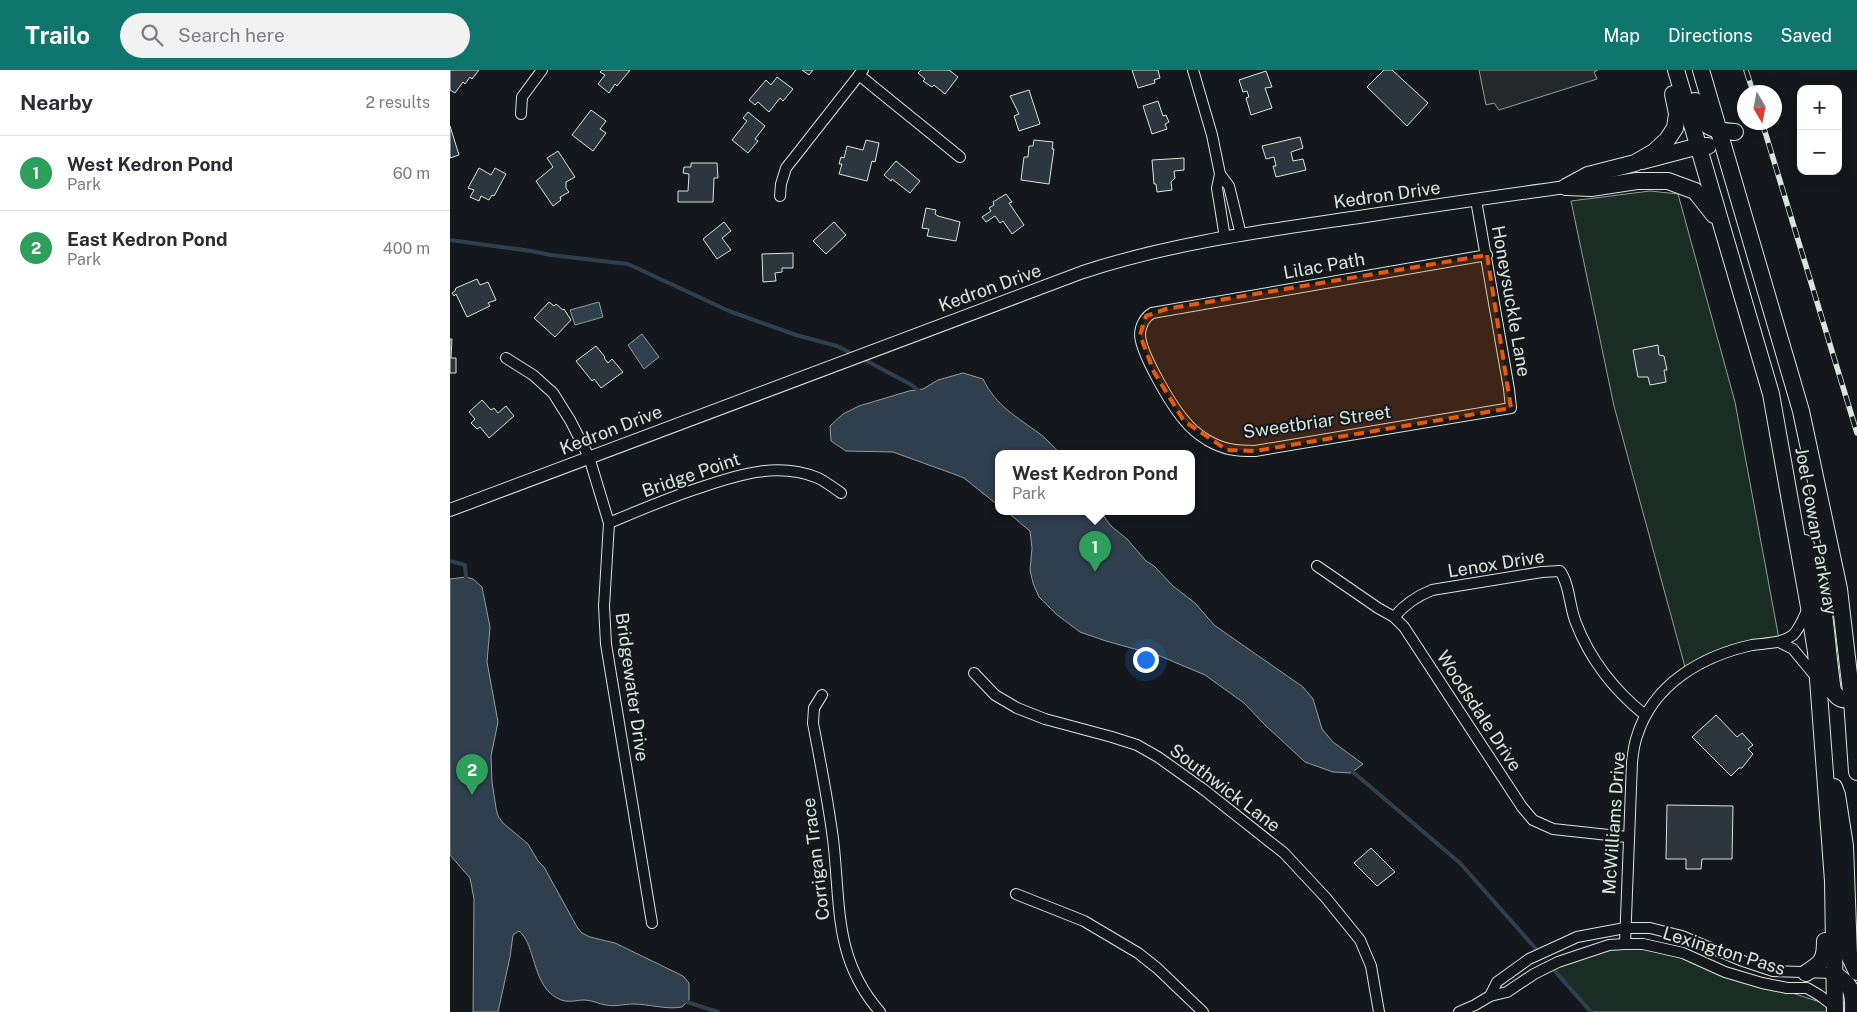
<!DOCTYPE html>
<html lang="en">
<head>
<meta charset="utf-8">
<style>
	:root { --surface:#fff; --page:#f2f2f3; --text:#2b2b33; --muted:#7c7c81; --line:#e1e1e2; --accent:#0f766e }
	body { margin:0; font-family:"Public Sans",sans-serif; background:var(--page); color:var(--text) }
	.controls { position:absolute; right:15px; top:15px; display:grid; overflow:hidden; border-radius:10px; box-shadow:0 2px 12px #0003 }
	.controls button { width:45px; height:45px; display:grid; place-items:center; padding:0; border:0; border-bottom:1px solid var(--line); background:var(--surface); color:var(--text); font:25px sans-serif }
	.compass { position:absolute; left:1287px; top:15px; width:45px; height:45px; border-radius:50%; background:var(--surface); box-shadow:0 2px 12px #0003; rotate:170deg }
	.you { position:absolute; left:695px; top:589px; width:18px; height:18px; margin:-12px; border:4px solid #fff; border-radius:50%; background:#1a73e8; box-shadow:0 0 0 8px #1a73e833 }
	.badge { display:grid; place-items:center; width:32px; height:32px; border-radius:50%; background:var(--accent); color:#fff; font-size:16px; font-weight:700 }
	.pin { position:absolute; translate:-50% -41px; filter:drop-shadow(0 1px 2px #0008) }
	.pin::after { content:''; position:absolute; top:26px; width:18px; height:15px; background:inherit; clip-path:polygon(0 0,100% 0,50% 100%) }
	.popup { position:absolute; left:545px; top:380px; width:200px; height:65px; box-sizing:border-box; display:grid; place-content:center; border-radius:10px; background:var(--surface); filter:drop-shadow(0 1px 4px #0005); font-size:16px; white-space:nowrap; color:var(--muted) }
	.popup b { font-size:19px; color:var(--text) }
	.popup::after { content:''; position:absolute; left:50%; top:100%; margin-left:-10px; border:10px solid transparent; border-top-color:var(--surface) }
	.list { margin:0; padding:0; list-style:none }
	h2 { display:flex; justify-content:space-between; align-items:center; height:65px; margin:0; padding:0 20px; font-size:21px }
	h2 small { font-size:16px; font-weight:400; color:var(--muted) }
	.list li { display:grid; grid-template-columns:32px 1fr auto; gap:15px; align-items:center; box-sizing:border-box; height:75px; padding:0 20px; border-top:1px solid var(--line) }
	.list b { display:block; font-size:19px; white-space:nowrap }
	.list p { margin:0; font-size:16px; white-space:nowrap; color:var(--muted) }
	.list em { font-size:16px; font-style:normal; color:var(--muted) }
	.icon { flex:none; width:28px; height:28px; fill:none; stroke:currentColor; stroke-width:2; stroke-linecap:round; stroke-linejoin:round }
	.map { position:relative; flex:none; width:1407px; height:942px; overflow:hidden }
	header { display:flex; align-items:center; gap:30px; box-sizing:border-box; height:70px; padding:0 25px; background:var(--accent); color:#fff }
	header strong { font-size:24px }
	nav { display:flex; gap:28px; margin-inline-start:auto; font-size:18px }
	.search { width:350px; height:45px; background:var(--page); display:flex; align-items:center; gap:12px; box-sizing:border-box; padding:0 18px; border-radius:28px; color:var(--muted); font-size:19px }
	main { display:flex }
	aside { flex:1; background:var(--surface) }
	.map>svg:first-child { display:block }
	.green { fill:#1a2d24; stroke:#939e99 }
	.parking { fill:#24282b; stroke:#939e99 }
	.water { fill:#2f3f4d; stroke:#939e99 }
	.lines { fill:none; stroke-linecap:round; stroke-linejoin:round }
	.stream { stroke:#2f3f4d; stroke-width:4 }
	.building { fill:#2c363c; stroke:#d8e6dc }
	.minor-casing { stroke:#d8e6dc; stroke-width:12 }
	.tertiary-casing { stroke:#d8e6dc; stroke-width:14 }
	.primary-casing { stroke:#d8e6dc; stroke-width:18 }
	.minor { stroke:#14181c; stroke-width:10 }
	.tertiary { stroke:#14181c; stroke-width:12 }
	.primary { stroke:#14181c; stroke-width:16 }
	.rail-casing { stroke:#d8e6dc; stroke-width:5.5 }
	.rail { stroke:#14181c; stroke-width:4; stroke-dasharray:11; stroke-linecap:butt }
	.marked { fill:#e8590c; fill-opacity:0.2; stroke:#e8590c; stroke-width:4; stroke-dasharray:10 6; stroke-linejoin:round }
	.labels { text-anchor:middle; stroke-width:4; stroke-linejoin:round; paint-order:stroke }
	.street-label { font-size:18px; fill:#d8e6dc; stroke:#14181c }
</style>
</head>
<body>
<header>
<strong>Trailo</strong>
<div class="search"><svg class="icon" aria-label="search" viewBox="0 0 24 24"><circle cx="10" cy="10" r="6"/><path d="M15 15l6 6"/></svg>Search here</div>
<nav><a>Map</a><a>Directions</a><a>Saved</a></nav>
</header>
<main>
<aside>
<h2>Nearby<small>2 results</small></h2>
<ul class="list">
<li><span class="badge" style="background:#2e9e5b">1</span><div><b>West Kedron Pond</b><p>Park</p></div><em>60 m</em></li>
<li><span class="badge" style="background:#2e9e5b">2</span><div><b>East Kedron Pond</b><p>Park</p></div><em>400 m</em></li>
</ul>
</aside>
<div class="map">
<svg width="1407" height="942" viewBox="0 0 1407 942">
	<rect width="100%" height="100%" fill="#14181c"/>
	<g class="green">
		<path d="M1200 121 1228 124 1285 332 1329 569 1235 597 1164 336 1121 131Z"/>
		<path d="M1159 875 1233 883 1312 913 1385 937V942H1140L1099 896Z"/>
	</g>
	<path class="parking" d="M1029 0H1148L1144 2 1147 9 1049 40 1044 33 1036 35Z"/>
	<g class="water">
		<path d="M149 232 153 247 125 255 120 240Z"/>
		<path d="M192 264 209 287 194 299 178 275Z"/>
		<path d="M513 303 533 309C546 336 567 347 590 364 597 369 603 377 610 383H549V436L514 408 501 403 443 382 396 381 381 371 380 356 393 344 409 336 459 321 473 319 488 310Z"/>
		<path d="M556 441H650L661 456 677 469 696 491 704 496 723 516 745 533 764 555 853 617 863 629 872 659 883 672 913 694 901 703 883 702 855 692 815 655 794 633 755 605 710 586 656 571 630 562 606 544 589 527 583 513 580 500 582 478 580 461Z"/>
		<path d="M16 507 23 509 32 517 40 557 37 592 48 652 41 686 42 712 46 738 48 746 53 753 78 774 88 791 94 797 127 857 132 863 140 867 165 873 233 906 239 913V930L232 937C216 940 200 934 183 934 174 934 165 937 156 935 148 934 143 930 134 930 128 930 122 932 115 931 109 930 103 926 99 922 83 906 83 871 69 861L63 865 60 887 48 942H23L24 829 20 808 0 785V509Z"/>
	</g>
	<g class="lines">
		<g class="stream">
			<path d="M0 170 81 181 101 185 178 194 279 241 346 265 387 276 405 285"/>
			<path d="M413 289 460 314 468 320"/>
			<path d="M0 491 15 495 16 507"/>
			<path d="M903 702 1010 793 1086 879"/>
			<path d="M1103 899 1141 942"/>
			<path d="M237 932 268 942"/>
		</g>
	</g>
	<g class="building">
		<path d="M0 0H29L22 9 20 7 15 14 13 12 5 23 0 20Z"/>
		<path d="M152 0H180L167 16 165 14 159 23 148 14 155 5 150 2Z"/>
		<path d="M352 0H363L359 5Z"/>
		<path d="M471 0H499L508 7 495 24 484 15 482 17 473 11 475 9 468 3Z"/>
		<path d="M682 0H708L710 8 704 10 705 13 688 18Z"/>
		<path d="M934 0H942L978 33 957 56 917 17Z"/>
		<path d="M816 1 822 17 815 18 822 38 801 45 796 28 799 27 797 21 793 22 789 10Z"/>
		<path d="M327 7 343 19 333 31 330 28 319 42 308 32 305 35 299 30 316 10 321 15Z"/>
		<path d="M579 20 590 54 569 61 564 46 569 44 560 26Z"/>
		<path d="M708 31 713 46 716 45 719 52 715 54 717 59 702 64 693 36Z"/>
		<path d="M141 40 156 51 150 59 156 63 143 81 122 65Z"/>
		<path d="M298 42 315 56 305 69 308 71 298 83 282 70 297 51 293 48Z"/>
		<path d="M0 56 9 85 0 88Z"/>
		<path d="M850 67 853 78 841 82 843 91 853 89 856 100 826 107 823 96H826L824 87 816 89 812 76Z"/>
		<path d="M416 70 429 73 425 92 422 91 417 111 389 104 392 94H389L391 87 394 88 397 76 413 80Z"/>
		<path d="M584 70 603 72 602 79H604L599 114 571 110 574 87H578L579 76H583Z"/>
		<path d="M108 81 125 107 116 112V118L119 122 110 127 111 130 103 136 86 111 103 97 97 88Z"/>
		<path d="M734 88V100L724 101 725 108 721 112 722 120 707 122 706 114H704L702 90Z"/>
		<path d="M446 91 470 111 460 123 442 109 441 111 434 105Z"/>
		<path d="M241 93H267L268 108H264L263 132H228V121H238L239 104 233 103 234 97H241Z"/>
		<path d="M29 98 41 105 45 98 56 104 44 126 42 125 39 130 31 126 29 131 20 127 24 120 18 118Z"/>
		<path d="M556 124 562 132 559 133 574 155 562 164 553 151 550 153 545 146 536 152 532 147 541 141 539 138 544 135 543 132Z"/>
		<path d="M476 138 486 140 485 144 488 146 510 152 506 171 477 166 479 159 472 158Z"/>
		<path d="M274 152 281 161 272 168 281 180 267 189 253 169Z"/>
		<path d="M384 152 396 165 376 184 363 171Z"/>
		<path d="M343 183V198H332V202L325 203 326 211 313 212 312 184Z"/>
		<path d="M27 209 30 215 38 212 46 230 38 233 40 236 17 247 6 224 4 226 2 223 5 221 6 218Z"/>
		<path d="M99 232 104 236 106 234 113 240 114 239 121 250 105 267 84 248Z"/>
		<path d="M0 269H2L1 288H6V303H0Z"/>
		<path d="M1208 275 1209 285 1214 286 1217 300H1214L1216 312 1200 315 1198 307H1188L1183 280Z"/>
		<path d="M146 276 155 287 154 288 158 293 162 289 173 302 151 318 144 309 142 311 126 291Z"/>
		<path d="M32 330 41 340 44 338 48 343 56 336 64 346 39 368 30 357 27 359 21 353 25 349 19 342Z"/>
		<path d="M1266 645 1287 667 1292 663 1303 675 1298 679 1303 684 1292 698H1289L1281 706 1242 667Z"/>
		<path d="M1217 735 1283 736 1282 789H1252L1251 799H1236V789H1216Z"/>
		<path d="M921 778 945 802 927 816 904 793Z"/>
	</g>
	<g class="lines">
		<defs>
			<g id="minor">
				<path d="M743 0 762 65 770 104 767 118 775 168"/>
				<path d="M409 5 510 87"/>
				<path d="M71 44 72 27 92 0"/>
				<path d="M770 104 779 116 791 165"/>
				<path d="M330 126 331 114 336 98 413 0"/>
				<path d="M1026 130 1059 319 1061 338 805 381C786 381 774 380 757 370 749 365 740 358 734 350 721 335 691 284 690 265 690 256 695 247 702 243L1037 185"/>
				<path d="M56 288 83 305 103 323 120 350 139 387 159 453 154 536 156 574 202 853"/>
				<path d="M159 453C190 440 220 427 252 417 290 404 329 392 368 408 376 412 384 418 391 423"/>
				<path d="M867 496 928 538 944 547 954 557 1072 737 1083 750 1103 759 1177 767"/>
				<path d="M944 547C955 534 967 526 982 520L1092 502 1110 501C1120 515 1119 536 1126 553 1140 589 1165 621 1195 645"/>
				<path d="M1329 572 1343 579 1366 607"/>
				<path d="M524 603 545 625 567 638 595 649 662 667 687 675 708 687 753 719 834 783 876 828 910 870 921 896 929 942"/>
				<path d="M372 625 364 638 363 653C370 691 378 730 383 769 391 835 383 888 430 942"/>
				<path d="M566 824 634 851 688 883 707 898 753 942"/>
				<path d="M1175 874 1182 692C1183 683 1184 674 1187 666 1203 614 1252 586 1302 575 1316 573 1331 574 1343 565 1350 558 1354 547 1358 538"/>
				<path d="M1040 926 1047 912 1079 889 1127 867 1175 858H1200L1232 866 1290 890 1323 901 1383 903"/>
				<path d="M1009 942 1025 935 1040 926 1057 922 1084 904 1108 892 1159 875 1175 874H1193L1233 883 1275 902 1312 913 1337 918H1357L1369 925 1385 937"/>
			</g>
			<path id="tertiary" d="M0 440 633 202C718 174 806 162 895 149 969 138 1042 127 1116 117"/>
			<g id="primary">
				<path d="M1226 0 1321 324 1359 537 1366 582 1383 811 1385 942"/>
				<path d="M1251 0 1351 341 1389 519 1402 630 1407 702"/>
				<path d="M1245 31C1252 56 1259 61 1285 62"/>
				<path d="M1192 91 1249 76H1258"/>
				<path d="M1116 117 1138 105 1185 93 1204 82 1217 70 1225 58 1227 44 1223 24"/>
				<path d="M1116 117 1141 118 1187 111H1218L1245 121 1264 145"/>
				<path d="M1355 473C1377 518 1375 572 1383 621 1388 629 1392 630 1402 630"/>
				<path d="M1384 717 1387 725 1395 776 1399 885 1407 902"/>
				<path d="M1356 903C1372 893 1375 890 1375 871"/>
				<path d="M1383 903C1401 915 1404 920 1403 942"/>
			</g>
		</defs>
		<use href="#minor" class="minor-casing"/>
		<use href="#tertiary" class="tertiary-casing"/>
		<use href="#primary" class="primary-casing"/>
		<use href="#minor" class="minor"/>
		<use href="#tertiary" class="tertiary"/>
		<use href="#primary" class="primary"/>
		<defs>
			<g id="rail">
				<path d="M1296 0 1303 22"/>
				<path d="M1312 52 1407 363"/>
			</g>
		</defs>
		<use href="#rail" class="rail-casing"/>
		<use href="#rail" class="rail"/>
	</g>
	<path class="marked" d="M1037 185 1061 338 805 381 777 380 734 351 704 302 690 265 696 246 716 239Z"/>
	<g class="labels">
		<g class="street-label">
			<text transform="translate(937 125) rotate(-8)" y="6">Kedron Drive</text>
			<text transform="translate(874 196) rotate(-10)" y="6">Lilac Path</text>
			<text transform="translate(540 218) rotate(-20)" y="6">Kedron Drive</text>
			<text transform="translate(1061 231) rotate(80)" y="6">Honeysuckle Lane</text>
			<text transform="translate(867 352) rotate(-8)" y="6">Sweetbriar Street</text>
			<text transform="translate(161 360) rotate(-21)" y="6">Kedron Drive</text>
			<text transform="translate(241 405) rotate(-19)" y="6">Bridge Point</text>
			<text transform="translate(1366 461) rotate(80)" y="6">Joel Cowan Parkway</text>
			<text transform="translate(1046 494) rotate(-9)" y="6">Lenox Drive</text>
			<text transform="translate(182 617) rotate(82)" y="6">Bridgewater Drive</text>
			<text transform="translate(1029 641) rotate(57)" y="6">Woodsdale Drive</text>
			<text transform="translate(775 718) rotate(37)" y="6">Southwick Lane</text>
			<text transform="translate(1164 753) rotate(-86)" y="6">McWilliams Drive</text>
			<text transform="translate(366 789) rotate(-97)" y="6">Corrigan Trace</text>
			<text transform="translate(1274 881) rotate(17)" y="6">Lexington Pass</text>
		</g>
	</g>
</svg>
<div class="controls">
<button>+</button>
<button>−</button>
</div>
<svg class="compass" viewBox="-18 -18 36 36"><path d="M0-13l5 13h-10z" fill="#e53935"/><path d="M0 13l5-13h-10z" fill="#7c7c81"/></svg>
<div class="you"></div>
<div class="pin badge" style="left:645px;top:502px;background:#2e9e5b">1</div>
<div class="popup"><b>West Kedron Pond</b>Park</div>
<div class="pin badge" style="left:22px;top:725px;background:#2e9e5b">2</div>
</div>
</main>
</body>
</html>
